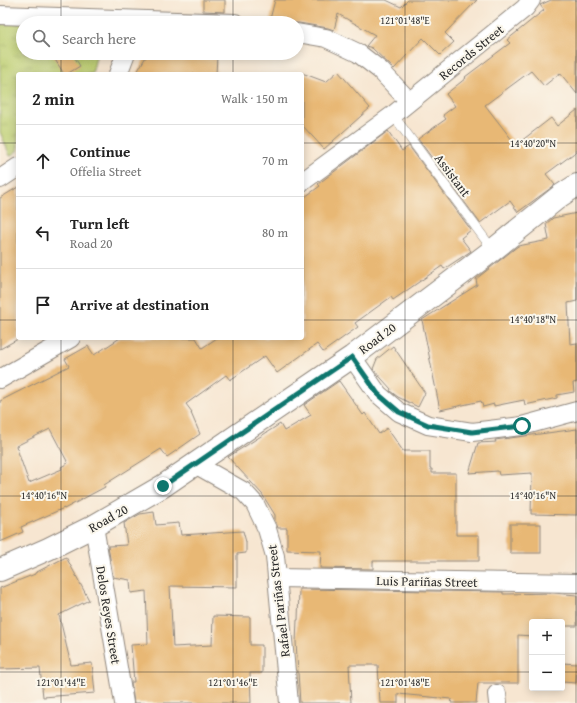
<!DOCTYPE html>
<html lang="en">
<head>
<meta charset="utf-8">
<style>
	:root { --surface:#fff; --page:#f6f6f6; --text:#222; --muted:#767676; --line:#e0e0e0 }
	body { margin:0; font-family:"Gentium Book Plus",serif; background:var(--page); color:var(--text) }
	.controls { position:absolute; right:12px; bottom:12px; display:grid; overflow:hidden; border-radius:4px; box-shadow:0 2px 10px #0003 }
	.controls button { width:36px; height:36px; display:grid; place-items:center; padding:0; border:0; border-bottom:1px solid var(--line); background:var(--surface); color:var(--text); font:20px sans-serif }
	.stop { position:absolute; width:12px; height:12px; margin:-9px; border:3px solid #0f766e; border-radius:50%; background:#fff }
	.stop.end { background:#0f766e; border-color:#fff; box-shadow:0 1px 4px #0008 }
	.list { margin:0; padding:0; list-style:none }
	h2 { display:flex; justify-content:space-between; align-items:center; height:52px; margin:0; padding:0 16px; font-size:17px }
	h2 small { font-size:13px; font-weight:400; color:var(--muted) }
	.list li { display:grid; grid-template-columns:26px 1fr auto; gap:12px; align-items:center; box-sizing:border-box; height:72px; padding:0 16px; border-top:1px solid var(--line) }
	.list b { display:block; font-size:15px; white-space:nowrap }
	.list p { margin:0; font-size:13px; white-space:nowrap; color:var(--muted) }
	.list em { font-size:13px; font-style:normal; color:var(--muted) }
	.icon { flex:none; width:22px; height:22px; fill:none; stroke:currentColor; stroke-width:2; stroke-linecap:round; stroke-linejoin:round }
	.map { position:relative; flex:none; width:577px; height:703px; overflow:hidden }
	.search { position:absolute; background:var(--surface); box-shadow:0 2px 10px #0003; left:16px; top:16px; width:288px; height:44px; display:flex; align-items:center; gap:10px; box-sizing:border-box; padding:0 14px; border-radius:22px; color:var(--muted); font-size:15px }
	.panel { position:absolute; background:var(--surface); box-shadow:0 2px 10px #0003; left:16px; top:72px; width:288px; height:268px; border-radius:4px }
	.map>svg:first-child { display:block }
	.park { fill:url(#park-tufts); stroke:#747c4e }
	.building { fill:#e8b875; fill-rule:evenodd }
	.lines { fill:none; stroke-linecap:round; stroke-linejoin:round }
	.service-casing { stroke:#91887e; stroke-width:10 }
	.minor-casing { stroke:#91887e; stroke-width:20 }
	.tertiary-casing { stroke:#91887e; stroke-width:24 }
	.service { stroke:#fff; stroke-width:9 }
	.minor { stroke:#fff; stroke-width:18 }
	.tertiary { stroke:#fff; stroke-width:22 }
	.route { stroke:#0f766e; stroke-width:5 }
	.ticks { fill:none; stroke:#2b2b2b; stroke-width:1; stroke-opacity:0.45 }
	.labels { text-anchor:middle; stroke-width:4; stroke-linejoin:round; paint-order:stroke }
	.street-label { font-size:13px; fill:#2b2b2b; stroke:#fbf7ec }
	.ticks-label { font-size:10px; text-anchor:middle; fill:#2b2b2b; stroke:#fbf7ec; stroke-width:4; stroke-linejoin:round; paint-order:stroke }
</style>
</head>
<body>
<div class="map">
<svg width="577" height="703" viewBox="0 0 577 703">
	<defs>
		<pattern id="park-tufts" width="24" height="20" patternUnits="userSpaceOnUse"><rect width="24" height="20" fill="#bdce71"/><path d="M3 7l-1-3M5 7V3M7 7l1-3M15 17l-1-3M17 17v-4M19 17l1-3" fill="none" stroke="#a3b162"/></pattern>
	</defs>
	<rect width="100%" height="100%" fill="#fbf7ec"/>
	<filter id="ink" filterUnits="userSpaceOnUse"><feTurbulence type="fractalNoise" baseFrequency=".025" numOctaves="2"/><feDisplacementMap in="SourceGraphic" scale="8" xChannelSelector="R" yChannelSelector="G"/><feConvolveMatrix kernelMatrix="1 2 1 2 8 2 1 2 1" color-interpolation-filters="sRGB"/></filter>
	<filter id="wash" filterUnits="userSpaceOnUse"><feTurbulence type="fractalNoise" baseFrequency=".012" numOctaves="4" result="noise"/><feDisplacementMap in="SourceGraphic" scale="16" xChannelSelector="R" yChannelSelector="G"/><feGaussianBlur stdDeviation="0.9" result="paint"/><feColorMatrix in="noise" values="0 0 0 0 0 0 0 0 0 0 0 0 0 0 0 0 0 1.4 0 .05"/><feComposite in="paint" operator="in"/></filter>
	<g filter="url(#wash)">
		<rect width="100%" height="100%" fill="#f7e6d1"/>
		<path class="park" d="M23 23V53H97L92 74H18V150L10 156 0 132V24Z"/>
		<g id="blocks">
			<g class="building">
				<path d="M203 0H225V12L203 11Z"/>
				<path d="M275 0H386L401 7 408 0H477L445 33 454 42 440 55 423 38 394 69 372 48 366 46 375 35 338 14 334 30 328 28 299 23H269Z"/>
				<path d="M551 0H577V94L560 73 544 86 531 71 485 105 516 145 551 118 557 126 577 110V151L546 174 555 185 518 212 510 201 480 223 418 139 446 119 443 115 455 106 446 94 466 78 465 77 510 43 507 40 544 10 540 5Z"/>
				<path d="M51 53H72L80 66 67 74H64Z"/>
				<path d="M148 53H186V56H217L216 74H136Z"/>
				<path d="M338 71 370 108 324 149 302 125V73L326 82Z"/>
				<path d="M388 131 402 151 409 146 471 230 461 238 471 251 444 269 442 266 393 300 391 297 355 323 358 327 323 352 317 344 277 373 265 356 230 380 226 375 186 404 192 412 191 413 200 434 167 457 161 449 104 485 105 487 64 509V508L21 527 23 532 0 542V401L69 366 65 359 88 346 94 355 120 338H196L202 348 217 338H302V199L320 186 318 184ZM50 429 68 463 61 467 62 469 29 483 16 446Z"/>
				<path d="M18 187V339L0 349V198Z"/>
				<path d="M577 213V301L568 303 570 344 577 343V382L573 383 574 392 557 395V398L525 405 524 400 494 406V404L483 407 481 401 440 410 422 320 477 285 476 279 518 246 549 240 546 224 553 218Z"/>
				<path d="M393 346 425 393 418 407 398 397 390 391 391 389 373 369 377 359Z"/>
				<path d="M339 381 363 415 365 413 379 434 387 428 403 451H430V469H432V473H456V535H479V561H373V569L320 568 321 551 287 550V528H278L275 520V515L262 494 228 457 280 424 284 431 311 415 304 405Z"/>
				<path d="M577 429V515L531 514 532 473 499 475 498 471 469 473 478 443 496 442 495 440Z"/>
				<path d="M154 512 156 525 179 523 181 535 243 531 246 542V553L237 554V587L170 586 173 647 212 645 213 616 250 617V645H262V673H250L251 703H134L131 682H134L131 645 148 644 146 591 131 593 130 580 113 577 108 546 127 545 124 523 140 514Z"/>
				<rect x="510" y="524" width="31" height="29"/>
				<path d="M66 557 89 600 59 615 71 665 92 663 95 693 43 697 40 668 0 669V588L35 574V573Z"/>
				<path d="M299 589 503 592V594L553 593 577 595V626H562V622H532V636L518 635V683H478L476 703H452L451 699 398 694V703H380L378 665H349L351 703H300L296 642 297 620H298Z"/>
				<path d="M562 663 577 664 576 683 562 682Z"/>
			</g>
		</g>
	</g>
	<g filter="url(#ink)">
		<use href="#blocks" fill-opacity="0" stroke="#91887e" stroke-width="1"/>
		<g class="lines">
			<defs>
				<path id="service" d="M393 115 493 250"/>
				<g id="minor">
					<path d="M0 15 235 23"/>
					<path d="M297 33 326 38 358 53 380 70 409 101"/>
					<path d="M118 74 126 53"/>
					<path d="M0 179 18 167"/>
					<path d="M302 182 393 115 525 8 531 0"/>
					<path d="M352 357 378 394 399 412 428 425 472 432 522 426 577 411"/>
					<path d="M0 379 71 338"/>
					<path d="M195 464 243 491 255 504 267 529 275 556 289 703"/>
					<path d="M94 526 124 703"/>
					<path d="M277 578 577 583"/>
					<path d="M497 694 498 703"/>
				</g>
				<path id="tertiary" d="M0 570 48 549 94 526 163 486 352 357 493 250 560 196 577 185"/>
			</defs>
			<use href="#service" class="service-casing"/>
			<use href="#minor" class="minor-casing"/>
			<use href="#tertiary" class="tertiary-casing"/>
			<use href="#service" class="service"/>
			<use href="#minor" class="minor"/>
			<use href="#tertiary" class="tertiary"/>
		</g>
	</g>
	<g class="lines" filter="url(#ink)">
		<path class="route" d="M163 486 352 357 378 394 399 412 428 425 472 432 522 426"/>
	</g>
	<path class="ticks" d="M61 0V23M233 0V23M405 0V703M576 0V703M61 53V74M233 53V74M0 143H18M302 143H577M0 320H18M302 320H577M61 338V703M233 338V703M0 496H577M0 672H532M562 672H577"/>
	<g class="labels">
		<g class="street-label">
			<text transform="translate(471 52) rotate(-39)" y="5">Records Street</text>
			<text transform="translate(453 175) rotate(53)" y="5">Assistant</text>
			<text transform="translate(377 338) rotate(-37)" y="5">Road 20</text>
			<text transform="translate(108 518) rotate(-29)" y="5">Road 20</text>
			<text transform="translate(427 581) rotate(1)" y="5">Luis Pariñas Street</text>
			<text transform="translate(278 601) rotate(-97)" y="5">Rafael Pariñas Street</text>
			<text transform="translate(109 615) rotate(81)" y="5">Delos Reyes Street</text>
		</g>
	</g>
	<g class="ticks-label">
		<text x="405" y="24">121°01'48"E</text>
		<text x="533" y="147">14°40'20"N</text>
		<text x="533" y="323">14°40'18"N</text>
		<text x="44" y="499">14°40'16"N</text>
		<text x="533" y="499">14°40'16"N</text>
		<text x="61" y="686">121°01'44"E</text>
		<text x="233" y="686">121°01'46"E</text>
		<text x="405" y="686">121°01'48"E</text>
	</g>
</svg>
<div class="controls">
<button>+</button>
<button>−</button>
</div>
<div class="stop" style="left:522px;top:426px"></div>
<div class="stop end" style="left:163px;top:486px"></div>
<div class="search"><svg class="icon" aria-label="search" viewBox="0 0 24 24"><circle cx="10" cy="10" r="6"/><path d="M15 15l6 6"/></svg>Search here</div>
<section class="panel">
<h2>2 min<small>Walk · 150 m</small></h2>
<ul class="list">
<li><svg class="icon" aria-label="ahead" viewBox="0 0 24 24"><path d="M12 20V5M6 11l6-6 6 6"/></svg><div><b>Continue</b><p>Offelia Street</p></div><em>70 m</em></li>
<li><svg class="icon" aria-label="left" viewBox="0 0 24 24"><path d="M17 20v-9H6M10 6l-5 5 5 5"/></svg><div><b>Turn left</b><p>Road 20</p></div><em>80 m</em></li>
<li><svg class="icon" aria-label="arrive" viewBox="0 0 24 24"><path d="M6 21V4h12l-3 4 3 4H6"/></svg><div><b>Arrive at destination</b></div></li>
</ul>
</section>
</div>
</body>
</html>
